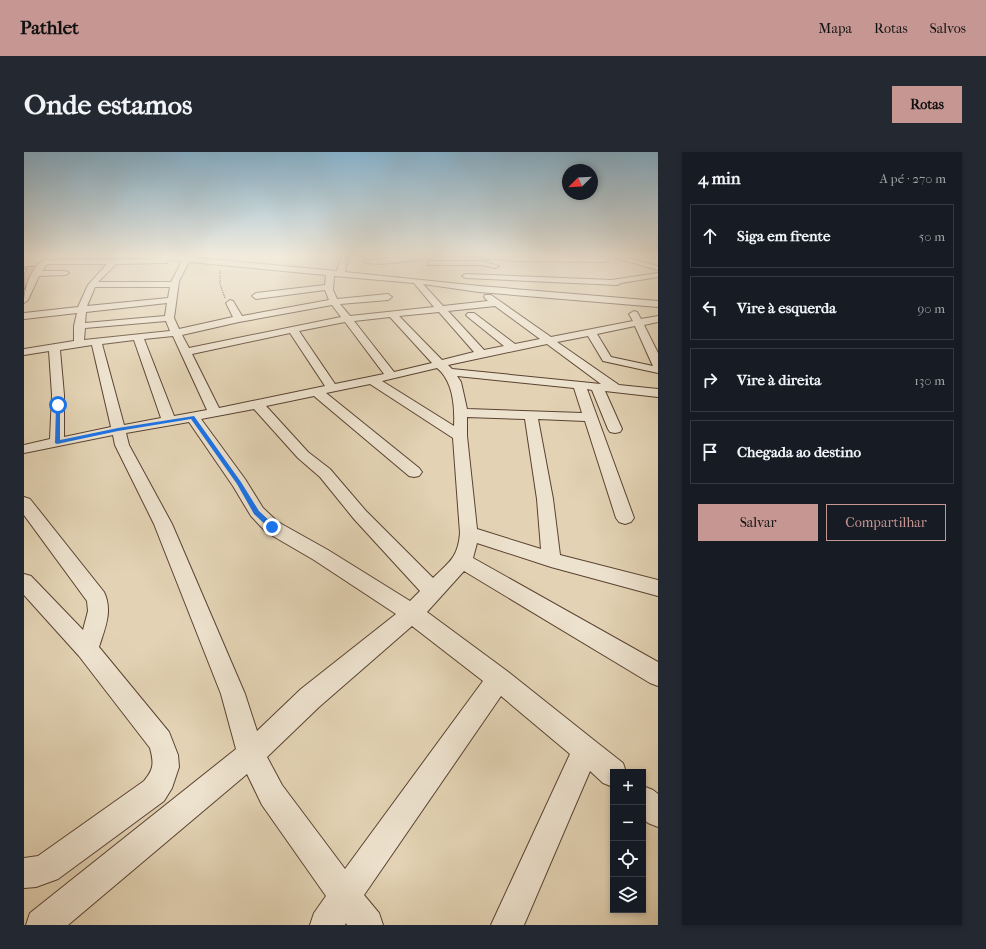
<!DOCTYPE html>
<html lang="pt">
<head>
<meta charset="utf-8">
<style>
	:root { --surface:#171b24; --page:#242831; --text:#f1f3f6; --muted:#9ea1a6; --line:#363941; --accent:#c59692 }
	body { margin:0; font-family:"IM FELL French Canon",serif; background:var(--page); color:var(--text) }
	.controls { position:absolute; right:12px; bottom:12px; display:grid; overflow:hidden; border-radius:0px; box-shadow:0 2px 6px #0003 }
	.controls button { width:36px; height:36px; display:grid; place-items:center; padding:0; border:0; border-bottom:1px solid var(--line); background:var(--surface); color:var(--text); font:20px sans-serif }
	.compass { position:absolute; left:538px; top:12px; width:36px; height:36px; border-radius:50%; background:var(--surface); box-shadow:0 2px 6px #0003; rotate:246deg }
	.stop { position:absolute; width:12px; height:12px; margin:-9px; border:3px solid #1a73e8; border-radius:50%; background:#fff }
	.stop.end { background:#1a73e8; border-color:#fff; box-shadow:0 1px 4px #0008 }
	.list { margin:0; padding:0; list-style:none }
	h2 { display:flex; justify-content:space-between; align-items:center; height:52px; margin:0; padding:0 16px; font-size:17px }
	h2 small { font-size:13px; font-weight:400; color:var(--muted) }
	.list li { display:grid; grid-template-columns:26px 1fr auto; gap:12px; align-items:center; box-sizing:border-box; height:64px; margin:0 8px 8px; padding:0 8px; border:1px solid var(--line); border-radius:0px }
	.list b { display:block; font-size:15px; white-space:nowrap }
	.list em { font-size:13px; font-style:normal; color:var(--muted) }
	.actions { display:flex; gap:8px; padding:12px 16px }
	.actions a { flex:1; padding:9px 0; border:1px solid var(--accent); border-radius:0px; text-align:center; font-size:14px; color:var(--accent) }
	.actions .main { background:var(--accent); color:#111 }
	.icon { flex:none; width:22px; height:22px; fill:none; stroke:currentColor; stroke-width:2; stroke-linecap:round; stroke-linejoin:round }
	.map { position:relative; flex:none; width:634px; height:773px; overflow:hidden; border-radius:0px }
	header { display:flex; align-items:center; gap:24px; box-sizing:border-box; height:56px; padding:0 20px; background:var(--accent); color:#111 }
	header strong { font-size:19px }
	nav { display:flex; gap:22px; margin-inline-start:auto; font-size:14px }
	.intro { display:flex; align-items:center; justify-content:space-between; box-sizing:border-box; height:96px; padding:0 24px }
	h1 { margin:0; font-size:28px }
	.button { padding:10px 18px; border-radius:0px; background:var(--accent); color:#111; font-size:14px; font-weight:700 }
	main { display:flex; gap:24px; padding:0 24px }
	aside { flex:1; background:var(--surface); border-radius:0px; box-shadow:0 2px 6px #0003 }
	.map>svg:first-child { display:block }
	.building { fill:#d79084; stroke:#2c1207 }
	.lines { fill:none; stroke-linecap:round; stroke-linejoin:round }
	.minor-casing { stroke:#5a4232; stroke-width:2 }
	.path { stroke:#2c1207; stroke-width:1; stroke-dasharray:1.5 1; stroke-linecap:butt }
	.minor { fill:#ede2ce; fill-rule:evenodd }
	.route { fill:#1a73e8 }
</style>
</head>
<body>
<header>
<strong>Pathlet</strong>
<nav><a>Mapa</a><a>Rotas</a><a>Salvos</a></nav>
</header>
<div class="intro"><h1>Onde estamos</h1><a class="button">Rotas</a></div>
<main>
<div class="map">
<svg width="634" height="773" viewBox="0 0 634 773">
	<rect width="100%" height="100%" fill="#e3d3b4"/>
	<filter id="stains"><feTurbulence type="fractalNoise" baseFrequency=".005" numOctaves="4"/><feColorMatrix values="0 0 0 0 .2 0 0 0 0 .09 0 0 0 0 .02 0 0 0 .5 -.17"/></filter>
	<radialGradient id="worn" r=".72"><stop offset=".6" stop-color="#630" stop-opacity="0"/><stop offset="1" stop-color="#630" stop-opacity=".3"/></radialGradient>
	<path class="building" d="M12 114 0 138V122L3 117H0V115Z"/>
	<g class="lines">
		<defs>
			<g id="minor">
				<path d="M124 104 163 105 313 119 318 104H324L321 120 455 134 634 149V155L455 140 399 132 419 154 464 149 460 145 461 143H467L527 185 609 169 605 162 610 159 613 160 617 167 634 164V170L620 173 634 201V221L579 209 564 184 533 190 595 233 634 237V245L581 239 598 277 596 280 591 281 586 280 584 277 568 238 563 237 610 366 607 370 601 372 595 370 592 366 561 269 514 267 529 347 536 403 634 428V444L527 415 453 391 449 406 634 510V534L626 531 440 419 403 460 483 519 571 589 599 611 602 620H589V635L579 631 566 619 500 773H467L546 602 477 544 340 743 355 761 359 773H323L322 771 321 773H286L290 761 302 744 238 653 223 622 44 773H2L6 761 212 597 197 542 130 372 91 293 89 283 0 301V293L26 287 28 243 25 199 0 203V197L50 189V174L53 161 0 167V161L54 155 64 133 83 112H23L18 119H41L45 121 41 123 15 124 4 148 0 151C0 137 8 113 21 108L135 107 124 106ZM143 108 158 109 147 130H74L92 112 140 111H143ZM165 110 302 123 301 133 232 141 228 144 232 147 301 138 305 148 218 164 209 149 206 148 202 151 209 165 155 177 150 166 155 129ZM310 124 390 131 410 155 326 164 316 152 364 148 368 145 364 142 313 147 309 138ZM71 135H146L144 146 63 154ZM143 151 141 164 61 171 62 160ZM308 153 317 165 165 196 158 183 215 170ZM471 154 516 187 491 192 450 161H444L442 163 444 165 480 194 460 198 424 159ZM415 160 450 200 418 208 375 164ZM366 165 408 211 370 220 330 169ZM142 169 146 179 60 188 61 176ZM321 170 360 222 311 232 275 179ZM611 174 628 212 629 214 587 205 573 182ZM266 181 301 234 195 256 168 202ZM149 184 183 258 150 264 120 187ZM110 188 137 266 100 273 78 192ZM523 192 577 232 428 217 424 213ZM68 193 87 275 40 285V243L36 198ZM413 216C429 229 431 254 430 274L358 229ZM433 224 550 236 558 261 443 257 437 230ZM346 232 429 286 436 381C434 406 425 410 409 426L342 359 306 317 284 300 242 254 290 244 385 324 390 325 395 324 398 320 395 316 302 241ZM230 257 274 306 296 325 330 367 396 439 386 449 304 398 254 370 239 356 221 327 177 267ZM443 265 501 267 513 347 517 397 453 377 443 284ZM165 270 209 334 227 364 242 380 290 408 372 462 277 537 233 579 221 542 148 372 105 293 102 281ZM388 474 459 529 321 717 258 633 243 605 295 555Z"/>
				<path d="M388 104H405L401 106C389 108 348 116 339 109 342 107 380 105 388 104Z"/>
				<path d="M454 104 581 106 585 108 581 110 494 109 458 106Z"/>
				<path d="M585 104H596L634 114V118Z"/>
				<path d="M404 109H458L475 114 471 116 458 113H404Z"/>
				<path d="M634 121V125L597 131 593 133 442 126 438 124 442 122 588 128Z"/>
				<path d="M0 345 6 347 80 440C89 459 81 476 75 495L145 580 154 603 155 615 148 636 140 649 34 727 12 735 0 736V706L14 704 120 629C130 617 130 611 126 596L55 504 0 443V422L7 424 59 478 64 459 63 449 0 363Z"/>
				<path d="M619 634 629 638 634 642V675L624 671 619 667Z"/>
			</g>
		</defs>
		<use href="#minor" class="minor-casing"/>
		<path class="path" d="M196 118V132L201 146"/>
		<use href="#minor" class="minor"/>
	</g>
	<linearGradient id="sky" x2="0" y2="1"><stop stop-color="#87b5d1"/><stop offset="0.49" stop-color="#f2ebdd"/><stop offset="1" stop-color="#f2ebdd" stop-opacity="0"/></linearGradient>
	<rect width="634" height="212" fill="url(#sky)"/>
	<path class="route" d="M34 251 36 253V288L94 276 170 264 217 330 235 359 250 373V377H246L230 362 213 332 167 267 94 279 33 292 31 291 32 253Z"/>
	<rect width="100%" height="100%" filter="url(#stains)"/>
	<rect width="100%" height="100%" fill="url(#worn)"/>
</svg>
<div class="controls">
<button>+</button>
<button>−</button>
<button><svg class="icon" aria-label="locate" viewBox="0 0 24 24"><circle cx="12" cy="12" r="6"/><path d="M12 2v4M12 18v4M2 12h4M18 12h4"/></svg></button>
<button><svg class="icon" aria-label="layers" viewBox="0 0 24 24"><path d="M12 4l9 5-9 5-9-5zM3 14l9 5 9-5"/></svg></button>
</div>
<svg class="compass" viewBox="-18 -18 36 36"><path d="M0-13l5 13h-10z" fill="#e53935"/><path d="M0 13l5-13h-10z" fill="#9ea1a6"/></svg>
<div class="stop" style="left:34px;top:253px"></div>
<div class="stop end" style="left:248px;top:375px"></div>
</div>
<aside>
<h2>4 min<small>A pé · 270 m</small></h2>
<ul class="list">
<li><svg class="icon" aria-label="ahead" viewBox="0 0 24 24"><path d="M12 20V5M6 11l6-6 6 6"/></svg><div><b>Siga em frente</b></div><em>50 m</em></li>
<li><svg class="icon" aria-label="left" viewBox="0 0 24 24"><path d="M17 20v-9H6M10 6l-5 5 5 5"/></svg><div><b>Vire à esquerda</b></div><em>90 m</em></li>
<li><svg class="icon" aria-label="right" viewBox="0 0 24 24"><path d="M7 20v-9h11M14 6l5 5-5 5"/></svg><div><b>Vire à direita</b></div><em>130 m</em></li>
<li><svg class="icon" aria-label="arrive" viewBox="0 0 24 24"><path d="M6 21V4h12l-3 4 3 4H6"/></svg><div><b>Chegada ao destino</b></div></li>
</ul>
<div class="actions"><a class="main">Salvar</a><a>Compartilhar</a></div>
</aside>
</main>
</body>
</html>
